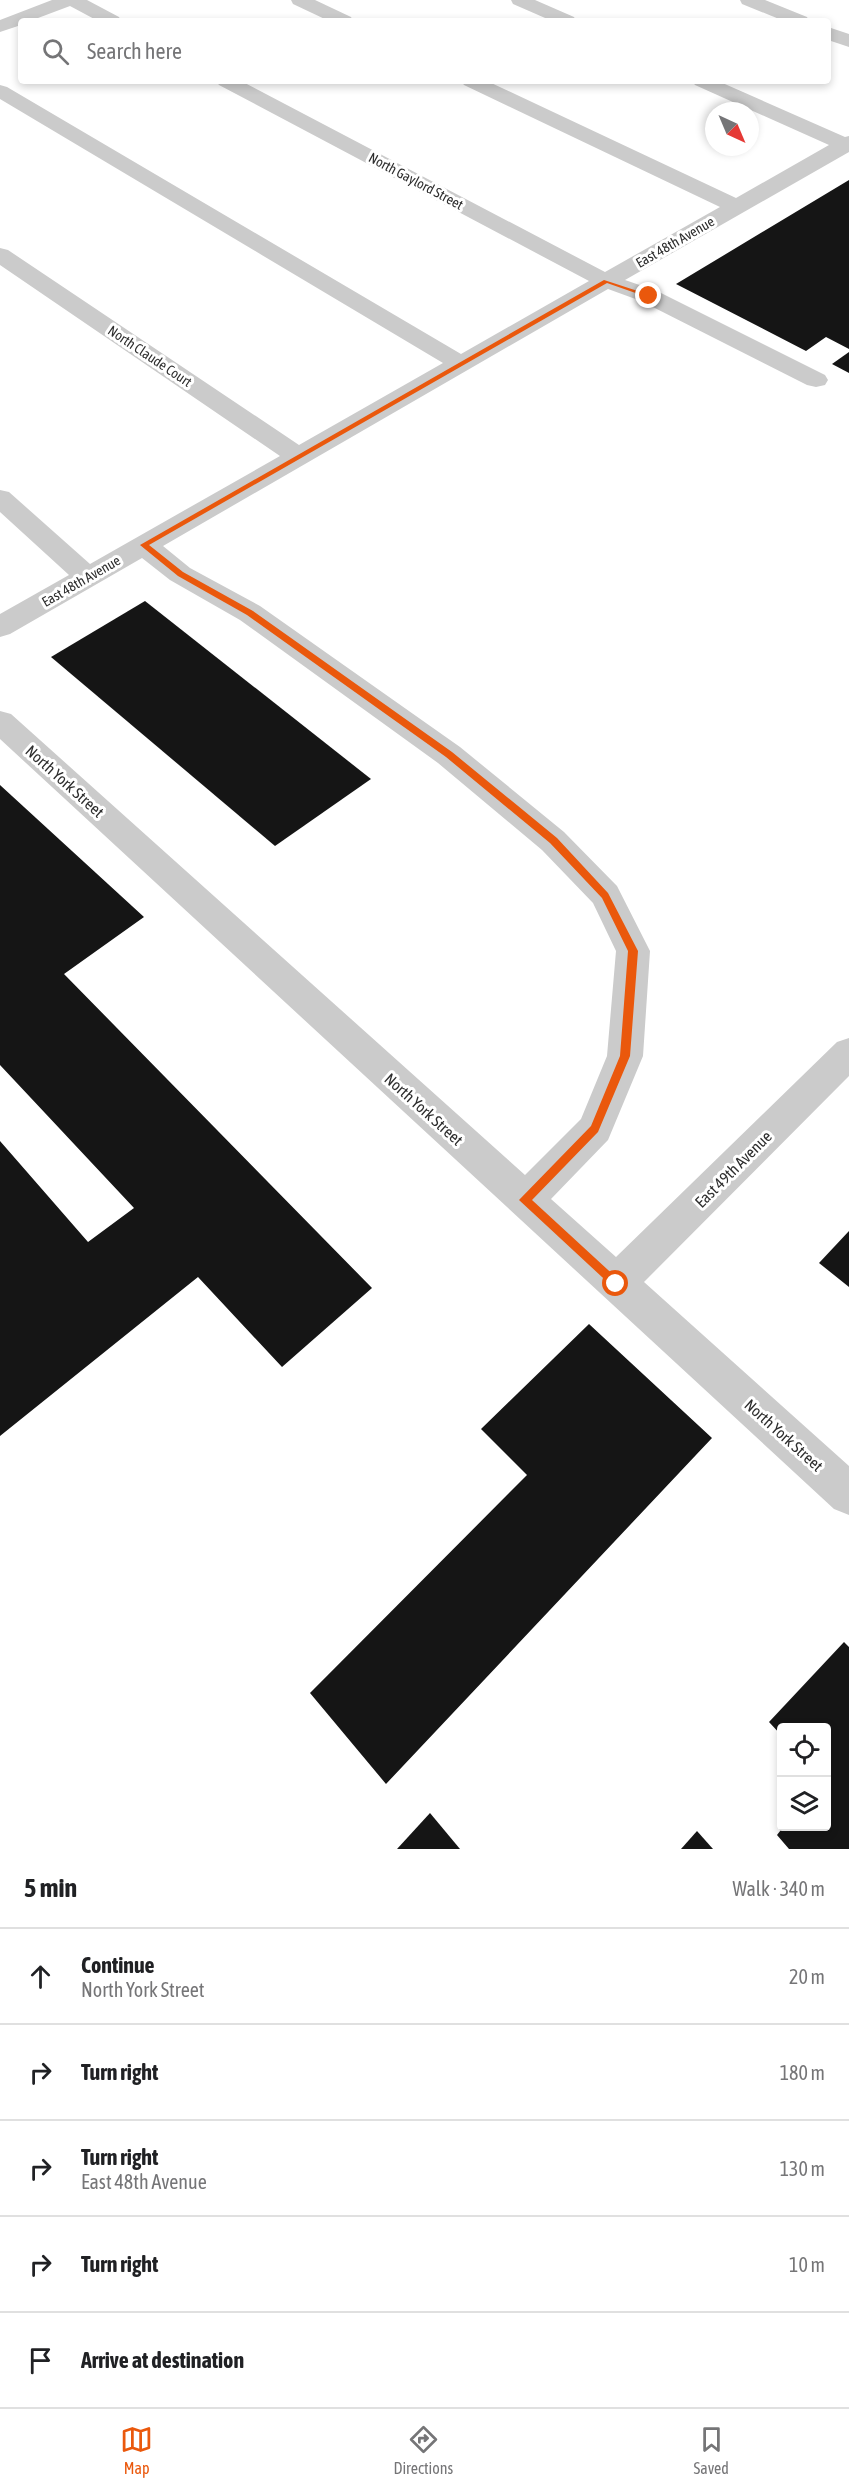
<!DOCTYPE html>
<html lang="en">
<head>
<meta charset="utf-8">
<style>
	:root { --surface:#fff; --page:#f2f2f2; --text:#202124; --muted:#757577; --line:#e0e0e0; --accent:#ea580c }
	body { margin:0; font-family:"Asap Condensed",sans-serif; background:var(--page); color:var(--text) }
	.controls { position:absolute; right:18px; bottom:18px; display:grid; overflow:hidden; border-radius:6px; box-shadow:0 3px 9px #0003 }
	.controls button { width:54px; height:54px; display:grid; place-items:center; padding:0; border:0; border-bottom:2px solid var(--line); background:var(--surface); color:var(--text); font:30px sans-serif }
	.compass { position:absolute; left:705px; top:102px; width:54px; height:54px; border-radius:50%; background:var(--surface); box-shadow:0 3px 9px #0003; rotate:136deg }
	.stop { position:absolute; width:18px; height:18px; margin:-14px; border:4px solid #ea580c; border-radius:50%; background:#fff }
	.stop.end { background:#ea580c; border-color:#fff; box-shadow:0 2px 6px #0008 }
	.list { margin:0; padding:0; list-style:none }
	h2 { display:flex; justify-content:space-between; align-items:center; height:78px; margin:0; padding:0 24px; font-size:26px }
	h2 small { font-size:20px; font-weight:400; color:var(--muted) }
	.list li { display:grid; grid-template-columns:39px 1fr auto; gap:18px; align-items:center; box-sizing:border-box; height:96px; padding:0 24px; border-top:2px solid var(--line) }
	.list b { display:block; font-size:22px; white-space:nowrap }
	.list p { margin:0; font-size:20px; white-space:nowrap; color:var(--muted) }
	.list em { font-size:20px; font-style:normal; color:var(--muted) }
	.icon { flex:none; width:33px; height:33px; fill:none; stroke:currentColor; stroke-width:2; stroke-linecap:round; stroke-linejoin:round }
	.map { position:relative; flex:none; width:849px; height:1849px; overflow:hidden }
	.search { position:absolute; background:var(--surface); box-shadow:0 3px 9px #0003; left:18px; right:18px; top:18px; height:66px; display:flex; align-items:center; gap:15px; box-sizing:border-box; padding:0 21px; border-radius:6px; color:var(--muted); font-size:22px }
	.sheet { height:558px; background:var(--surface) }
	nav { display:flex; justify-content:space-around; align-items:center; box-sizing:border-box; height:84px; border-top:2px solid var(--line); background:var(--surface); font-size:16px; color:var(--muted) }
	nav a { display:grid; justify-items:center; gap:3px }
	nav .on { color:var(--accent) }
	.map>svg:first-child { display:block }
	.building { fill:#151515 }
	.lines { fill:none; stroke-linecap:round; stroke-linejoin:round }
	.minor { fill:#cbcbcb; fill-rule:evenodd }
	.route { fill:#ea580c }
	.labels { text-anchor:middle; stroke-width:6; stroke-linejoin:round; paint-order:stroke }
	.far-street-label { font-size:14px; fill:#2e2e2e; stroke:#fff }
	.street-label { font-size:16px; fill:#2e2e2e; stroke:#fff }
</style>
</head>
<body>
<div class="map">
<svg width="849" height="1849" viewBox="0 0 849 1849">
	<rect width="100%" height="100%" fill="#fff"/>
	<g class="building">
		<path d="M849 180V349L826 337 806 351 676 284Z"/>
		<path d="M849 352V373L832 364Z"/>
		<path d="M145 601 371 779 275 846 51 657Z"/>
		<path d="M0 785 144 917 64 974 372 1288 282 1367 198 1277 0 1436V1141L88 1242 134 1208 0 1065Z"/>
		<path d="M849 1231V1287L819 1263Z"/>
		<path d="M589 1324 712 1438 386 1784 310 1693 527 1475 481 1429Z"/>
		<path d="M844 1642 849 1647V1849H789L777 1835 784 1826H826V1728H782V1736L769 1722Z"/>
		<path d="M430 1813 460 1849H397Z"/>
		<path d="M697 1831 713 1849H681Z"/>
	</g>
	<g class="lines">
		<g class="minor">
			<path d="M52 0H87L119 17 121 21H98L70 6 30 21H21V25L0 32V20Z"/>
			<path d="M291 0H315L351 17 353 21H329L293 4Z"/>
			<path d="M511 0H535L574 17 576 21H552L513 4Z"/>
			<path d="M740 0H765L807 17 809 21H784L742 4Z"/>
			<path d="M828 27 849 34V47L828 40Z"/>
			<path d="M216 81H241L605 272 720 207 464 85 461 81H487L736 198 829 145 695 85 692 81H718L845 137 849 136V152L625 280 657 291 825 375 828 380 825 385 816 387 807 385 641 301 608 289 163 546 190 568 260 606 460 747 564 832 617 886 650 951 643 1056 608 1140 551 1199 616 1257 837 1042 849 1038V1076L644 1282 849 1466V1515L834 1509 0 739V711L11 714 525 1175 581 1119 607 1056 616 951 593 903 542 850 438 763 240 620 170 580 142 558 10 634 0 637V614L69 575 0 512V490L9 492 90 564 280 456 0 265V248L8 250 299 445 443 363 0 99V85L7 87 461 354 589 281 219 85Z"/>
		</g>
	</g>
	<path class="route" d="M604 280 653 296 647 297 607 283 149 545 183 572 253 611 452 752 557 838 608 893 638 951 630 1056 598 1132 532 1200 620 1281 622 1284 616 1290 519 1200 591 1126 620 1056 628 951 602 898 550 843 446 757 247 615 178 576 140 545Z"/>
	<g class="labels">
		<g class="far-street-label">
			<text transform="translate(416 181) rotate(28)" y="5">North Gaylord Street</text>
			<text transform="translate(675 242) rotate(-30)" y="5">East 48th Avenue</text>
			<text transform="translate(150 356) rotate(34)" y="5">North Claude Court</text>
			<text transform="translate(81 581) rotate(-30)" y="5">East 48th Avenue</text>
		</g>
		<g class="street-label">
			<text transform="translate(65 781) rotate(42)" y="6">North York Street</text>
			<text transform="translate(424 1109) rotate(42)" y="6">North York Street</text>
			<text transform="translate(733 1169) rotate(-45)" y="6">East 49th Avenue</text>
			<text transform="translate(784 1435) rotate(42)" y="6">North York Street</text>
		</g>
	</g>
</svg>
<div class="controls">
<button><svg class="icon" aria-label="locate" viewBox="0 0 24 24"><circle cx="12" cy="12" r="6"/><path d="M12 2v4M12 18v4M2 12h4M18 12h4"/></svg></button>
<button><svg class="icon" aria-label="layers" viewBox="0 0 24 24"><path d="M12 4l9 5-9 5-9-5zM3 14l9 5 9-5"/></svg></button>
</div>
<svg class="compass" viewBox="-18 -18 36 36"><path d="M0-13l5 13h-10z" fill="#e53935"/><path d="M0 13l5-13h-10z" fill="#757577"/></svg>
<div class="stop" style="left:616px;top:1284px"></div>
<div class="stop end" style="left:649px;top:296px"></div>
<div class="search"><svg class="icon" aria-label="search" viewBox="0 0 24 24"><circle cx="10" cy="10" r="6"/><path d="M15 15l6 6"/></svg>Search here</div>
</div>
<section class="sheet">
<h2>5 min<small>Walk · 340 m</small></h2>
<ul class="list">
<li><svg class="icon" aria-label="ahead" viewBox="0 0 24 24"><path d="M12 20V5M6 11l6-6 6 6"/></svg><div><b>Continue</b><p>North York Street</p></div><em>20 m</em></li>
<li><svg class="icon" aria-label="right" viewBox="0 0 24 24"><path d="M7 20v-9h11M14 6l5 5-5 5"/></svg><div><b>Turn right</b></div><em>180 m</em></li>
<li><svg class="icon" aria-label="right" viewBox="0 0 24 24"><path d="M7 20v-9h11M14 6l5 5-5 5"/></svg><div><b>Turn right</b><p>East 48th Avenue</p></div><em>130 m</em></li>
<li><svg class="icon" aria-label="right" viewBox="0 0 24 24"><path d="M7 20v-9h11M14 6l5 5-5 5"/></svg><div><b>Turn right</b></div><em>10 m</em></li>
<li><svg class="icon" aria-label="arrive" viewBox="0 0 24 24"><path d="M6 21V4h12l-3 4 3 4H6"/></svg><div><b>Arrive at destination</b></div></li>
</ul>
</section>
<nav>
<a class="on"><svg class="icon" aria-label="map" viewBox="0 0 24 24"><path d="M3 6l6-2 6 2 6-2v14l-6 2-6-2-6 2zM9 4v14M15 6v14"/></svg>Map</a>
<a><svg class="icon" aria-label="directions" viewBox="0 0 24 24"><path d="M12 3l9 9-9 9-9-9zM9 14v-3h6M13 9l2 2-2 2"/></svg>Directions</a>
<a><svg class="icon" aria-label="saved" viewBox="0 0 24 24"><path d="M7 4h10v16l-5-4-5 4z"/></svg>Saved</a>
</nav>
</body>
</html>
